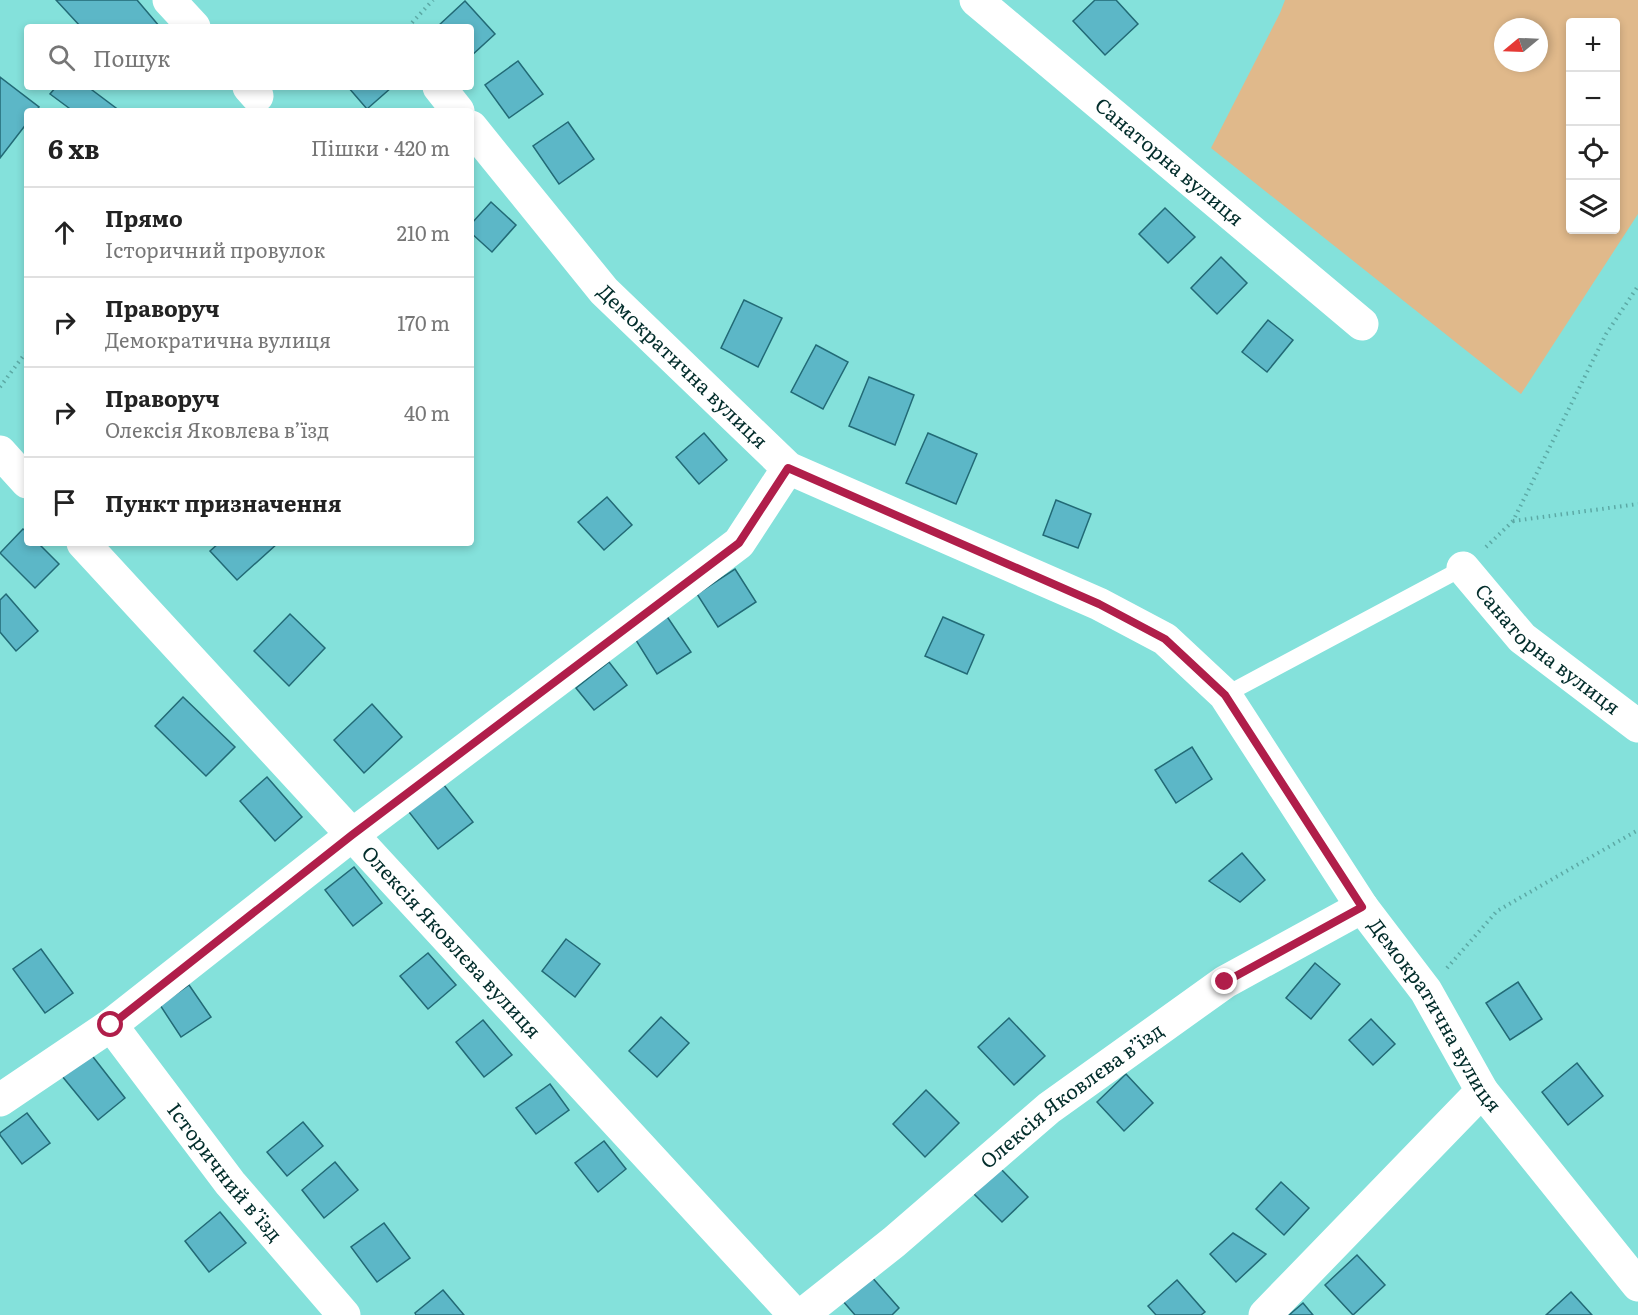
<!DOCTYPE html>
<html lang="uk">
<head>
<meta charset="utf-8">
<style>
	:root { --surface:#fff; --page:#f6f6f6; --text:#222; --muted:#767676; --line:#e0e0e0 }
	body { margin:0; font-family:Literata,serif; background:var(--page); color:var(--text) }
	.controls { position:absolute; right:18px; top:18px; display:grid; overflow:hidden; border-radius:6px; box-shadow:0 3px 9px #0003 }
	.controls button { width:54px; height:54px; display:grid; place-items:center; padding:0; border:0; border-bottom:2px solid var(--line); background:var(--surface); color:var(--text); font:30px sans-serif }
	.compass { position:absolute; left:1494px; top:18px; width:54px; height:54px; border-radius:50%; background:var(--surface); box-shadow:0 3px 9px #0003; rotate:251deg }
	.stop { position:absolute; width:18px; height:18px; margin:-14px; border:4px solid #b01e4a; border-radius:50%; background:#fff }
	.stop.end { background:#b01e4a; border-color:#fff; box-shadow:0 2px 6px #0008 }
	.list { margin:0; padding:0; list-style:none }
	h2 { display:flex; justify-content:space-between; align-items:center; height:78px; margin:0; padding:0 24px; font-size:26px }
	h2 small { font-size:20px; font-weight:400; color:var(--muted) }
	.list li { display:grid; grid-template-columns:39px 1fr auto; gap:18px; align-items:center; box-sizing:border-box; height:90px; padding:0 24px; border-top:2px solid var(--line) }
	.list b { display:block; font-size:22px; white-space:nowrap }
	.list p { margin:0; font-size:20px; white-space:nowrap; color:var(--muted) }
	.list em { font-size:20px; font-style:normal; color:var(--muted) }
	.icon { flex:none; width:33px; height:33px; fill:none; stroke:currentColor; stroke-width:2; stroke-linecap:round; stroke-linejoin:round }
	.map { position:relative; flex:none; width:1638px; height:1315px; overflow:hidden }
	.search { position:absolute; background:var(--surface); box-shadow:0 3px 9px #0003; left:24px; top:24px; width:450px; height:66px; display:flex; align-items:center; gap:15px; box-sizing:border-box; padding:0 21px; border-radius:6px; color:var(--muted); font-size:22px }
	.panel { position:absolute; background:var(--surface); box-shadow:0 3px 9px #0003; left:24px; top:108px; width:450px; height:438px; border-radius:6px }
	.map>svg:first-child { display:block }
	.green { fill:#e0b98b; fill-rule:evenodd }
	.building { fill:#5cb7c7; stroke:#226a76; stroke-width:1.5 }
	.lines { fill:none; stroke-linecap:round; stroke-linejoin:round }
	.path { stroke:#5ca9a5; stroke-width:4; stroke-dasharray:1.5 4.5; stroke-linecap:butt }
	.service { stroke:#fff; stroke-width:16 }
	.minor { stroke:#fff; stroke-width:33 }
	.route { stroke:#b01e4a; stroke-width:8 }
	.labels { text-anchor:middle; stroke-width:4.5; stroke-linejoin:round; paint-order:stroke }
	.street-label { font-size:20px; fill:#022d2b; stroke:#91eee8 }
</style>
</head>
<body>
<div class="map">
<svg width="1638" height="1315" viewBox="0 0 1638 1315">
	<rect width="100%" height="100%" fill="#84e1db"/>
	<path class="green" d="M1285 0H1638V214L1521 394 1211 148 1280 13ZM1570 22H1616V230H1570ZM1503 27H1539V63H1503Z"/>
	<g class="building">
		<path d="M56 0H137L160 27H81Z"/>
		<path d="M1095 0H1116L1138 24 1105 55 1073 21Z"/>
		<path d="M465 1 495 34 471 56V27H437Z"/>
		<path d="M518 61 543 94 509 118 485 85Z"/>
		<path d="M0 77 39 107 36 111H27V123L0 158Z"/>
		<path d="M56 87H88L120 111H73L50 94Z"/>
		<path d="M348 87H392L367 109Z"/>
		<path d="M568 122 594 159 559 184 533 146Z"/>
		<path d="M491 202 516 225 492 252 471 233V224Z"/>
		<path d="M1165 208 1195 237 1168 263 1139 234Z"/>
		<path d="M1221 257 1247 283 1217 314 1191 288Z"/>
		<path d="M744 300 782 318 758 367 721 348Z"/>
		<path d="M1268 320 1293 340 1267 372 1242 352Z"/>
		<path d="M816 345 848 362 823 409 791 392Z"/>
		<path d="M869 377 914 395 895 445 849 426Z"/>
		<path d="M704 433 727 460 699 484 676 457Z"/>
		<path d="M928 433 977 454 956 504 906 483Z"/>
		<path d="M607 497 632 525 604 550 578 522Z"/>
		<path d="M1056 500 1091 514 1078 548 1043 535Z"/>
		<path d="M23 529 27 532V543H38L59 564 35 588 0 553Z"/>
		<path d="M219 543H278L237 580 210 551Z"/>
		<path d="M735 569 756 602 718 627 697 594Z"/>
		<path d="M6 594 38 631 16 651 0 632V600Z"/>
		<path d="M290 614 325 648 289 686 254 651Z"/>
		<path d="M666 615 691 652 657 674 634 637Z"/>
		<path d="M943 617 984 635 967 674 925 656Z"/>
		<path d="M609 662 627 685 594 710 576 688Z"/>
		<path d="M183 697 235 747 206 776 155 726Z"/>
		<path d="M372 704 402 737 364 773 334 740Z"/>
		<path d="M1192 747 1212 779 1176 803 1155 770Z"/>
		<path d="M267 777 302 817 275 841 240 801Z"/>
		<path d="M440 780 473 822 438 849 405 807Z"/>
		<path d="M1242 853 1265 880 1240 902 1209 881Z"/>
		<path d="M354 867 382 903 353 926 325 890Z"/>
		<path d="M566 939 600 964 575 997 542 971Z"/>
		<path d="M41 949 73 993 45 1013 13 969Z"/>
		<path d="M428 953 456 985 428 1009 400 976Z"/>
		<path d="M1315 963 1340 984 1311 1019 1286 998Z"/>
		<path d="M1518 982 1542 1019 1510 1040 1486 1003Z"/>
		<path d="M189 985 211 1017 181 1037 160 1005Z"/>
		<path d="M661 1017 689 1043 657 1077 629 1051Z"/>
		<path d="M1009 1018 1045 1056 1014 1085 978 1047Z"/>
		<path d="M1371 1019 1395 1044 1373 1065 1349 1040Z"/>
		<path d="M483 1020 512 1055 484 1077 456 1042Z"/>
		<path d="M90 1053 125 1098 98 1120 62 1076Z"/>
		<path d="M1577 1063 1603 1096 1568 1125 1542 1092Z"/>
		<path d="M1126 1074 1153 1103 1124 1131 1097 1102Z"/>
		<path d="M550 1084 569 1110 536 1134 516 1108Z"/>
		<path d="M926 1090 959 1123 925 1157 893 1124Z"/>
		<path d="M27 1113 50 1143 22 1164 0 1135V1133Z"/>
		<path d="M303 1122 323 1146 287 1176 267 1152Z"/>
		<path d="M604 1141 626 1169 598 1192 575 1163Z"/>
		<path d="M335 1162 358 1190 324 1218 302 1190Z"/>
		<path d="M1000 1168 1028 1197 1002 1222 974 1194Z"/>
		<path d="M1281 1182 1309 1208 1284 1235 1256 1209Z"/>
		<path d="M220 1212 246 1243 209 1272 185 1241Z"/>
		<path d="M384 1223 410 1258 377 1282 351 1247Z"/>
		<path d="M1233 1233 1266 1254 1236 1282 1210 1254Z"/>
		<path d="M1357 1255 1385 1285 1353 1315 1325 1285Z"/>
		<path d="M870 1275 899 1308 892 1315H855L842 1300Z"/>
		<path d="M1177 1280 1205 1312 1201 1315H1156L1148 1306Z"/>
		<path d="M443 1290 464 1315H416L415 1313Z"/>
		<path d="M1571 1292 1592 1315H1546Z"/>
		<path d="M1303 1303 1313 1315H1289Z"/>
	</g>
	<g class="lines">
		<g class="path">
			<path d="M408 27 433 0"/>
			<path d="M0 387 27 351"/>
			<path d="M1513 521 1638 504"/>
			<path d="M1486 547 1513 521 1606 334 1638 286"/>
			<path d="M1447 968 1497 911 1638 830"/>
		</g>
		<path class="service" d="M1225 695 1463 568"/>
		<g class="minor">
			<path d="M169 0 194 27"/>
			<path id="s1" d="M976 0 1362 324"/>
			<path d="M249 87 257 96"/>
			<path d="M439 87 458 111"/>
			<path id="s2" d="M471 127 604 291 788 468 1099 604 1165 639 1225 695 1362 907 1426 991 1482 1091 1638 1285"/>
			<path d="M0 452 27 482"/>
			<path id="s3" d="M83 543 795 1315"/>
			<path id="s4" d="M1463 568 1522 638 1638 726"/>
			<path id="s5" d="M111 1025 230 1183 344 1315"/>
			<path d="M0 1100 111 1025 352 835 739 543 788 468"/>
			<path id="s6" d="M802 1315 894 1242 1049 1108 1225 982 1362 907"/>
			<path d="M1265 1315 1482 1091"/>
		</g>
	</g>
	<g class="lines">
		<path class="route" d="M111 1025 352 835 739 543 788 468 1099 604 1165 639 1225 695 1362 907 1225 982"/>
	</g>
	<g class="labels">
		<g class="street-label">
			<text dy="7" stroke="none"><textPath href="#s1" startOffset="252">Санаторна вулиця</textPath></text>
			<text dy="7" stroke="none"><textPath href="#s2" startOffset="320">Демократична вулиця</textPath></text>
			<text dy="7" stroke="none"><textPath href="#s4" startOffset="118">Санаторна вулиця</textPath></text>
			<text dy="7" stroke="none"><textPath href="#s3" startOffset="543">Олексія Яковлєва вулиця</textPath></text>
			<text dy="7" stroke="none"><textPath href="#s2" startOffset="1346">Демократична вулиця</textPath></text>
			<text dy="7" stroke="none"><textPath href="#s6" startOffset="348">Олексія Яковлєва в’їзд</textPath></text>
			<text dy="7" stroke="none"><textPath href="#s5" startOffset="186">Історичний в’їзд</textPath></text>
		</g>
	</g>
</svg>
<div class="controls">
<button>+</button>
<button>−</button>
<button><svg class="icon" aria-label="locate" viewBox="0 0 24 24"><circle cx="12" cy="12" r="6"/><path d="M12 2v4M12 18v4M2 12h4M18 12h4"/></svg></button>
<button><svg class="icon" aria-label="layers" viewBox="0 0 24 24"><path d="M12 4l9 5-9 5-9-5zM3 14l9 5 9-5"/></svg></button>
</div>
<svg class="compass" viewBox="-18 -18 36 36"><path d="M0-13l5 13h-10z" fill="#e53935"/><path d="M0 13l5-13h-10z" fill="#767676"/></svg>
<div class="stop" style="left:111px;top:1025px"></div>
<div class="stop end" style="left:1225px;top:982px"></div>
<div class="search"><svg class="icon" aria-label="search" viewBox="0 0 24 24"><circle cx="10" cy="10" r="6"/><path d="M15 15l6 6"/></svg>Пошук</div>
<section class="panel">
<h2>6 хв<small>Пішки · 420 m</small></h2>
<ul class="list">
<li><svg class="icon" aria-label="ahead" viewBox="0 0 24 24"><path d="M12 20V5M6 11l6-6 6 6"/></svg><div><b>Прямо</b><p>Історичний провулок</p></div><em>210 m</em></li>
<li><svg class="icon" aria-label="right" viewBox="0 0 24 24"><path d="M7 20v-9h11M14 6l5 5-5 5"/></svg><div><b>Праворуч</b><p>Демократична вулиця</p></div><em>170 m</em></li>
<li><svg class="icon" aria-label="right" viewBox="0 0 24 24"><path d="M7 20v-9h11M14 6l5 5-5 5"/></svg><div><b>Праворуч</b><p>Олексія Яковлєва в’їзд</p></div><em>40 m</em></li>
<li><svg class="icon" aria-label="arrive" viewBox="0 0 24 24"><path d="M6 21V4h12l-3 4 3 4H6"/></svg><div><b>Пункт призначення</b></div></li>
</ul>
</section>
</div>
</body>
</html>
